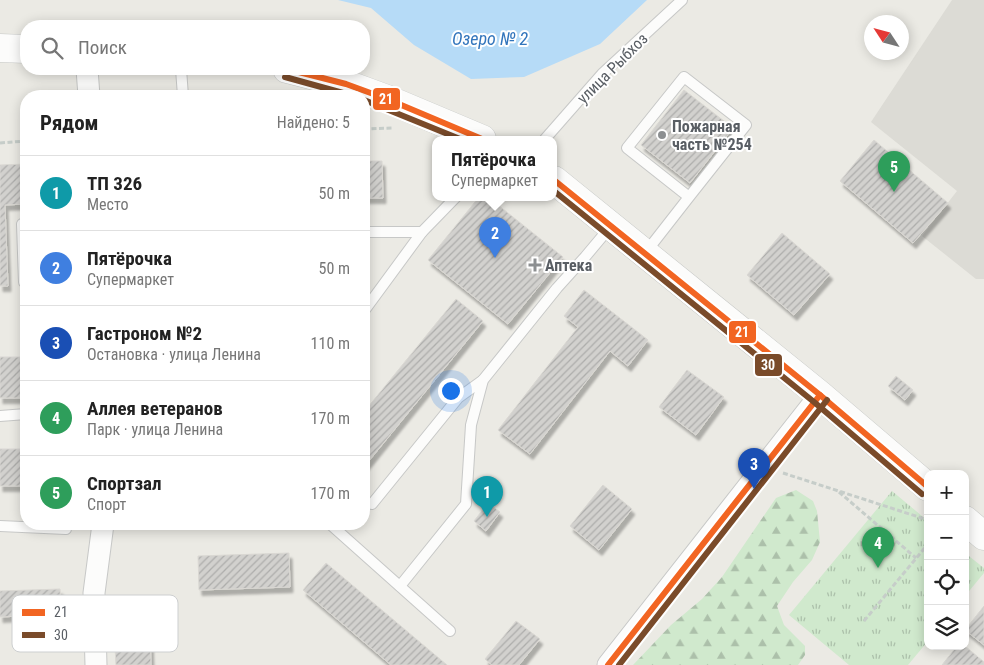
<!DOCTYPE html>
<html lang="ru">
<head>
<meta charset="utf-8">
<style>
	:root { --surface:#fff; --page:#f6f6f6; --text:#222; --muted:#767676; --line:#e0e0e0; --accent:#8c8f91 }
	body { margin:0; font-family:"Roboto Condensed",sans-serif; background:var(--page); color:var(--text) }
	.controls { position:absolute; right:15px; bottom:15px; display:grid; overflow:hidden; border-radius:10px; box-shadow:0 2px 12px #0003 }
	.controls button { width:45px; height:45px; display:grid; place-items:center; padding:0; border:0; border-bottom:1px solid var(--line); background:var(--surface); color:var(--text); font:25px sans-serif }
	.compass { position:absolute; left:864px; top:15px; width:45px; height:45px; border-radius:50%; background:var(--surface); box-shadow:0 2px 12px #0003; rotate:306deg }
	.you { position:absolute; left:450px; top:390px; width:18px; height:18px; margin:-12px; border:4px solid #fff; border-radius:50%; background:#1a73e8; box-shadow:0 0 0 8px #1a73e833 }
	.badge { display:grid; place-items:center; width:32px; height:32px; border-radius:50%; background:var(--accent); color:#fff; font-size:16px; font-weight:700 }
	.pin { position:absolute; translate:-50% -41px; filter:drop-shadow(0 1px 2px #0008) }
	.pin::after { content:''; position:absolute; top:26px; width:18px; height:15px; background:inherit; clip-path:polygon(0 0,100% 0,50% 100%) }
	.popup { position:absolute; left:432px; top:136px; width:125px; height:65px; box-sizing:border-box; display:grid; place-content:center; border-radius:10px; background:var(--surface); filter:drop-shadow(0 1px 4px #0005); font-size:16px; white-space:nowrap; color:var(--muted) }
	.popup b { font-size:19px; color:var(--text) }
	.popup::after { content:''; position:absolute; left:50%; top:100%; margin-left:-10px; border:10px solid transparent; border-top-color:var(--surface) }
	.list { margin:0; padding:0; list-style:none }
	h2 { display:flex; justify-content:space-between; align-items:center; height:65px; margin:0; padding:0 20px; font-size:21px }
	h2 small { font-size:16px; font-weight:400; color:var(--muted) }
	.list li { display:grid; grid-template-columns:32px 1fr auto; gap:15px; align-items:center; box-sizing:border-box; height:75px; padding:0 20px; border-top:1px solid var(--line) }
	.list b { display:block; font-size:19px; white-space:nowrap }
	.list p { margin:0; font-size:16px; white-space:nowrap; color:var(--muted) }
	.list em { font-size:16px; font-style:normal; color:var(--muted) }
	.icon { flex:none; width:28px; height:28px; fill:none; stroke:currentColor; stroke-width:2; stroke-linecap:round; stroke-linejoin:round }
	.map { position:relative; flex:none; width:984px; height:665px; overflow:hidden }
	.search { position:absolute; background:var(--surface); box-shadow:0 2px 12px #0003; left:20px; top:20px; width:350px; height:55px; display:flex; align-items:center; gap:12px; box-sizing:border-box; padding:0 18px; border-radius:20px; color:var(--muted); font-size:19px }
	.panel { position:absolute; background:var(--surface); box-shadow:0 2px 12px #0003; left:20px; top:90px; width:350px; height:440px; border-radius:20px }
	.map>svg:first-child { display:block }
	.industrial { fill:#dcdbd5 }
	.forest { fill:url(#forest-firs) }
	.park { fill:url(#park-tufts) }
	.water { fill:#b6dbf7 }
	.building { fill:url(#building-hatch); stroke:#dad8d3; filter:url(#shadow) }
	.lines { fill:none; stroke-linecap:round; stroke-linejoin:round }
	.lane-casing { stroke:#c7c8c7; stroke-width:12 }
	.street-casing { stroke:#c7c8c7; stroke-width:23 }
	.secondary-casing { stroke:#c6c8c6; stroke-width:29 }
	.path { stroke:#c6cdc9; stroke-width:3; stroke-dasharray:5 2.5; stroke-linecap:butt }
	.lane { stroke:#fcfcfb; stroke-width:10 }
	.street { stroke:#fcfcfb; stroke-width:21 }
	.secondary { stroke:#fcfcfb; stroke-width:28 }
	.bus-1-casing { stroke:#fff; stroke-width:10 }
	.bus-2-casing { stroke:#fff; stroke-width:10 }
	.bus-1 { stroke:#f26522; stroke-width:6 }
	.bus-2 { stroke:#7a4b2a; stroke-width:6 }
	.poi-dot { fill:#8c8f91; stroke:#fff; stroke-width:2 }
	.labels { text-anchor:middle; stroke-width:4; stroke-linejoin:round; paint-order:stroke }
	.street-label { font-size:16px; fill:#595e64; stroke:#fff }
	.poi-label { font-size:16px; font-weight:bold; fill:#595e64; stroke:#fff; text-anchor:start }
	.water-label { font-size:18px; font-style:italic; fill:#3275bc; stroke:#fff }
	.key { fill:#fff; stroke:#cdcfd0; stroke-width:1 }
	.key-label { font-size:14px; fill:#595e64 }
	.line-badge { stroke:#fff; stroke-width:2 }
	.badge-label { font-size:14px; text-anchor:middle; font-weight:bold; fill:#fff }
</style>
</head>
<body>
<div class="map">
<svg width="984" height="665" viewBox="0 0 984 665">
	<defs>
		<pattern id="forest-firs" width="22" height="20" patternUnits="userSpaceOnUse" patternTransform="scale(1.25)"><rect width="22" height="20" fill="#d0e9cd"/><path d="M5 1l3.5 6h-7zM16 11l3.5 6h-7z" fill="#acc0aa"/></pattern>
		<pattern id="park-tufts" width="24" height="20" patternUnits="userSpaceOnUse" patternTransform="scale(1.25)"><rect width="24" height="20" fill="#d0e9cd"/><path d="M3 7l-1-3M5 7V3M7 7l1-3M15 17l-1-3M17 17v-4M19 17l1-3" fill="none" stroke="#acc0aa"/></pattern>
		<pattern id="building-hatch" width="6" height="6" patternUnits="userSpaceOnUse" patternTransform="scale(1.25)"><rect width="6" height="6" fill="#d2d1ce"/><path d="M-1 1l2-2M0 6l6-6M5 7l2-2" fill="none" stroke="#adadab"/></pattern>
		<filter id="shadow"><feDropShadow dx="3" dy="5.5" stdDeviation="1" flood-color="#0004"/></filter>
	</defs>
	<rect width="100%" height="100%" fill="#ebeae4"/>
	<path class="industrial" d="M952 0H984V279H976L922 236 957 191 871 122Z"/>
	<path class="forest" d="M796 490 813 501 817 511 820 542 812 560 793 582 777 606 784 625 805 646V655L798 665H633L671 625 702 599 722 577 776 498Z"/>
	<g class="park">
		<path d="M892 491 928 521V641L908 665H849L789 615Z"/>
		<path d="M965 553 984 568V573L965 596Z"/>
	</g>
	<path class="water" d="M338 0H647L600 44 524 77 471 79 414 45 371 8Z"/>
	<g class="building">
		<path d="M684 90 733 128 690 183 641 145Z"/>
		<path d="M874 140 948 203 913 243 840 181Z"/>
		<path d="M364 161H382L383 198H364Z"/>
		<path d="M26 164V204L5 205 8 286H0V165Z"/>
		<path d="M479 197H488L563 257 508 324 428 260Z"/>
		<path d="M782 233 830 274 794 315 747 275Z"/>
		<path d="M584 290 648 340 628 366 610 351 530 454 498 430 578 327 564 316Z"/>
		<path d="M456 299 483 321 364 467V412Z"/>
		<rect x="0" y="357" width="26" height="41"/>
		<path d="M687 370 724 397 696 435 659 407Z"/>
		<path d="M896 376 913 390 905 400 888 386Z"/>
		<rect x="0" y="449" width="26" height="37"/>
		<path d="M603 485 632 509 599 550 570 526Z"/>
		<path d="M488 503 500 512 486 531 474 521Z"/>
		<path d="M289 553 290 587 199 590 198 556Z"/>
		<path d="M326 563 447 665H391L303 590Z"/>
		<path d="M60 589 61 614 0 617V591Z"/>
		<path d="M984 606V645L965 630Z"/>
		<path d="M516 621 540 639 519 665H492L485 659Z"/>
		<path d="M150 630 151 665H116L114 631Z"/>
		<path d="M957 646H965L984 662V665H942Z"/>
	</g>
	<g class="lines">
		<defs>
			<g id="lane">
				<path d="M181 69 183 96"/>
				<path d="M545 139 602 74 682 0"/>
				<path d="M364 232H422"/>
				<path d="M646 252 689 197 627 148 684 77 746 125 689 197"/>
				<path d="M24 282 22 224H26"/>
				<path d="M364 311 422 232 456 197"/>
				<path d="M0 416 26 414"/>
				<path d="M372 504 458 398 483 380"/>
				<path d="M330 524 450 631"/>
				<path d="M0 526 66 529"/>
				<path d="M400 586 466 504 471 425 483 380 557 288 585 257 611 226"/>
			</g>
			<g id="street">
				<path d="M87 69 89 96"/>
				<path d="M96 665 94 593 103 524"/>
				<path d="M608 665 820 395"/>
			</g>
			<g id="secondary">
				<path d="M0 48 26 49"/>
				<path d="M287 69 346 84 387 99 482 139"/>
				<path d="M554 180 820 395 928 487"/>
				<path d="M965 520 984 536"/>
			</g>
		</defs>
		<use href="#lane" class="lane-casing"/>
		<use href="#street" class="street-casing"/>
		<use href="#secondary" class="secondary-casing"/>
		<g class="path">
			<path d="M364 129 393 128"/>
			<path d="M0 143 26 141"/>
			<path d="M783 473 928 520"/>
			<path d="M839 492 916 558"/>
			<path d="M864 621 928 544"/>
		</g>
		<use href="#lane" class="lane"/>
		<use href="#street" class="street"/>
		<use href="#secondary" class="secondary"/>
		<defs>
			<g id="bus-1">
				<path d="M287 69 346 84 387 99 482 139"/>
				<path d="M554 180 820 395 928 487"/>
				<path d="M608 665 820 395"/>
			</g>
			<g id="bus-2">
				<path d="M285 77 354 96"/>
				<path d="M364 100 460 139"/>
				<path d="M554 191 814 402 922 494"/>
				<path d="M619 665 827 400"/>
			</g>
		</defs>
		<use href="#bus-1" class="bus-1-casing"/>
		<use href="#bus-2" class="bus-2-casing"/>
		<use href="#bus-1" class="bus-1"/>
		<use href="#bus-2" class="bus-2"/>
	</g>
	<g class="poi-dot">
		<circle cx="662" cy="135" r="5"/>
		<path d="M532.5 257.5h5v5h5v5h-5v5h-5v-5h-5v-5h5z"/>
	</g>
	<g class="labels">
		<g class="street-label">
			<text transform="translate(612 68) rotate(-45)" y="6">улица Рыбхоз</text>
		</g>
		<g class="poi-label">
			<text x="672" y="132">Пожарная<tspan x="672" dy="18">часть №254</tspan></text>
			<text x="545" y="271">Аптека</text>
		</g>
		<g class="water-label">
			<text x="490" y="45">Озеро № 2</text>
		</g>
	</g>
	<rect x="12" y="595" width="166" height="57" rx="8" class="key"/>
	<rect x="22" y="609" width="23" height="7" fill="#f26522"/>
	<rect x="22" y="632" width="23" height="6" fill="#7a4b2a"/>
	<g class="key-label">
		<text x="54" y="617">21</text>
		<text x="54" y="640">30</text>
	</g>
	<g class="line-badge">
		<rect x="372" y="87" width="29" height="24" rx="5" fill="#f26522"/>
		<rect x="728" y="320" width="29" height="24" rx="5" fill="#f26522"/>
		<rect x="754" y="353" width="29" height="24" rx="5" fill="#7a4b2a"/>
	</g>
	<g class="badge-label">
		<text x="386" y="104">21</text>
		<text x="742" y="337">21</text>
		<text x="768" y="370">30</text>
	</g>
</svg>
<div class="controls">
<button>+</button>
<button>−</button>
<button><svg class="icon" aria-label="locate" viewBox="0 0 24 24"><circle cx="12" cy="12" r="6"/><path d="M12 2v4M12 18v4M2 12h4M18 12h4"/></svg></button>
<button><svg class="icon" aria-label="layers" viewBox="0 0 24 24"><path d="M12 4l9 5-9 5-9-5zM3 14l9 5 9-5"/></svg></button>
</div>
<svg class="compass" viewBox="-18 -18 36 36"><path d="M0-13l5 13h-10z" fill="#e53935"/><path d="M0 13l5-13h-10z" fill="#767676"/></svg>
<div class="you"></div>
<div class="pin badge" style="left:487px;top:517px;background:#0f9aa8">1</div>
<div class="pin badge" style="left:495px;top:258px;background:#3f7fe0">2</div>
<div class="popup"><b>Пятёрочка</b>Супермаркет</div>
<div class="pin badge" style="left:754px;top:489px;background:#1a4fb4">3</div>
<div class="pin badge" style="left:878px;top:568px;background:#2e9e5b">4</div>
<div class="pin badge" style="left:894px;top:192px;background:#2e9e5b">5</div>
<div class="search"><svg class="icon" aria-label="search" viewBox="0 0 24 24"><circle cx="10" cy="10" r="6"/><path d="M15 15l6 6"/></svg>Поиск</div>
<section class="panel">
<h2>Рядом<small>Найдено: 5</small></h2>
<ul class="list">
<li><span class="badge" style="background:#0f9aa8">1</span><div><b>ТП 326</b><p>Место</p></div><em>50 m</em></li>
<li><span class="badge" style="background:#3f7fe0">2</span><div><b>Пятёрочка</b><p>Супермаркет</p></div><em>50 m</em></li>
<li><span class="badge" style="background:#1a4fb4">3</span><div><b>Гастроном №2</b><p>Остановка · улица Ленина</p></div><em>110 m</em></li>
<li><span class="badge" style="background:#2e9e5b">4</span><div><b>Аллея ветеранов</b><p>Парк · улица Ленина</p></div><em>170 m</em></li>
<li><span class="badge" style="background:#2e9e5b">5</span><div><b>Спортзал</b><p>Спорт</p></div><em>170 m</em></li>
</ul>
</section>
</div>
</body>
</html>
